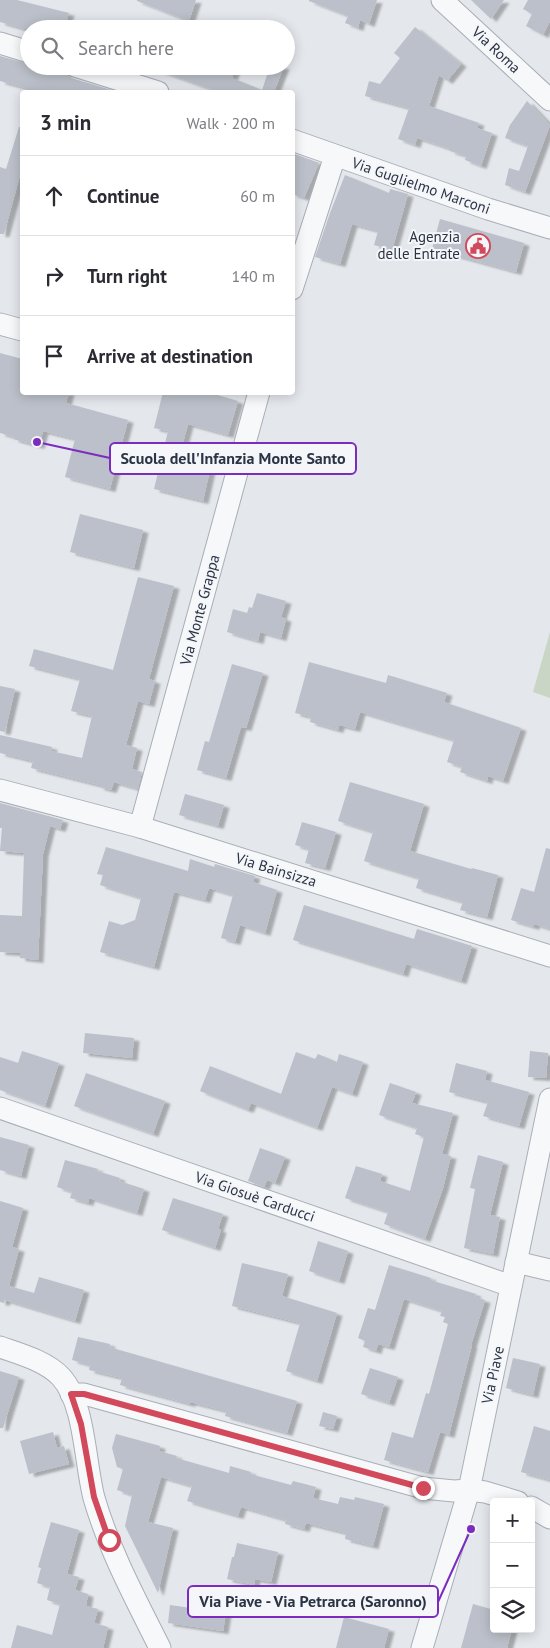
<!DOCTYPE html>
<html lang="en">
<head>
<meta charset="utf-8">
<style>
	:root { --surface:#fff; --page:#f7f7f7; --text:#2b2b33; --muted:#7c7c81; --line:#e1e1e2 }
	body { margin:0; font-family:"PT Sans",sans-serif; background:var(--page); color:var(--text) }
	.controls { position:absolute; right:15px; bottom:15px; display:grid; overflow:hidden; border-radius:5px; box-shadow:0 2px 12px #0003 }
	.controls button { width:45px; height:45px; display:grid; place-items:center; padding:0; border:0; border-bottom:1px solid var(--line); background:var(--surface); color:var(--text); font:25px sans-serif }
	.stop { position:absolute; width:15px; height:15px; margin:-11px; border:4px solid #d1495b; border-radius:50%; background:#fff }
	.stop.end { background:#d1495b; border-color:#fff; box-shadow:0 1px 5px #0008 }
	.list { margin:0; padding:0; list-style:none }
	h2 { display:flex; justify-content:space-between; align-items:center; height:65px; margin:0; padding:0 20px; font-size:21px }
	h2 small { font-size:16px; font-weight:400; color:var(--muted) }
	.list li { display:grid; grid-template-columns:32px 1fr auto; gap:15px; align-items:center; box-sizing:border-box; height:80px; padding:0 20px; border-top:1px solid var(--line) }
	.list b { display:block; font-size:19px; white-space:nowrap }
	.list em { font-size:16px; font-style:normal; color:var(--muted) }
	.icon { flex:none; width:28px; height:28px; fill:none; stroke:currentColor; stroke-width:2; stroke-linecap:round; stroke-linejoin:round }
	.map { position:relative; flex:none; width:550px; height:1648px; overflow:hidden }
	.search { position:absolute; background:var(--surface); box-shadow:0 2px 12px #0003; left:20px; top:20px; width:275px; height:55px; display:flex; align-items:center; gap:12px; box-sizing:border-box; padding:0 18px; border-radius:28px; color:var(--muted); font-size:19px }
	.panel { position:absolute; background:var(--surface); box-shadow:0 2px 12px #0003; left:20px; top:90px; width:275px; height:305px; border-radius:5px }
	.map>svg:first-child { display:block }
	.green { fill:#c9d6c5 }
	.building { fill:#bbc0ca; filter:url(#shadow) }
	.lines { fill:none; stroke-linecap:round; stroke-linejoin:round }
	.minor-casing { stroke:#a9aeb7; stroke-width:23 }
	.minor { stroke:#f7f8fa; stroke-width:21 }
	.route { stroke:#d1495b; stroke-width:6 }
	.labels { text-anchor:middle; stroke-width:4; stroke-linejoin:round; paint-order:stroke }
	.street-label { font-size:15px; fill:#2b3445; stroke:#f4f6f9 }
	.poi-label { font-size:15px; fill:#2b3445; stroke:#f4f6f9; text-anchor:end }
	.leader { fill:none; stroke:#7b2cbf; stroke-width:2 }
	.callout-dot { fill:#7b2cbf; stroke:#f4f6f9; stroke-width:2 }
	.callout { fill:#f4f6f9; stroke:#7b2cbf; stroke-width:2 }
	.callout-label { font-size:16px; text-anchor:middle; font-weight:bold; fill:#2b3445 }
</style>
</head>
<body>
<div class="map">
<svg width="550" height="1648" viewBox="0 0 550 1648">
	<defs>
		<filter id="shadow"><feDropShadow dx="5.5" dy="3" stdDeviation="1" flood-color="#0004"/></filter>
	</defs>
	<rect width="100%" height="100%" fill="#e4e7ec"/>
	<path class="green" d="M550 632V698L533 692Z"/>
	<g class="building">
		<path d="M0 0H17L69 13 64 29H25L0 22Z"/>
		<path d="M137 0H196L189 21 137 1Z"/>
		<path d="M309 0H377L369 24 360 20 358 28 345 23 348 16 309 1Z"/>
		<path d="M471 0H504L491 19Z"/>
		<path d="M528 0H550V21L543 35 526 26 532 14 523 9Z"/>
		<path d="M415 27 461 64 447 81 439 75 429 106 479 123 477 128 492 133 481 166 465 160 466 156 450 151V149L417 138 415 145 398 139 409 108 365 96 369 81 380 84 400 58 394 53Z"/>
		<path d="M0 56 29 64V66H50L63 70 66 75 71 78 118 92H29V89L0 81Z"/>
		<path d="M152 66H236L232 78 262 90 270 66H284L274 92H219L152 68Z"/>
		<path d="M527 101 550 125 525 192 505 185 509 168 519 171 528 146 505 138 510 125Z"/>
		<path d="M19 127H22V168L4 234H0V167L6 169Z"/>
		<path d="M292 153 319 163 304 198 292 194Z"/>
		<path d="M345 175 389 193 390 189 408 194 392 250 374 245 378 231 352 224 340 264 315 257 330 213Z"/>
		<path d="M440 219 524 243 516 272 432 249Z"/>
		<path d="M0 353 22 359V392H69L66 403 128 420 110 489 65 477 75 439 43 431 39 446 13 439 14 437 0 433Z"/>
		<path d="M163 392H207L238 401 228 435 188 424 180 454 212 461 203 501 154 489 168 431 154 428Z"/>
		<path d="M80 514 143 530 134 568 70 552Z"/>
		<path d="M138 577 174 586 149 679 155 681 149 704 138 701 126 745 137 748 132 769 142 772 138 789 114 782 111 790 99 787V785L31 768 33 761 0 753V735L52 747 51 751 82 758 92 716 71 711 80 679 29 666 34 649 113 670Z"/>
		<path d="M257 593 286 601 281 617 286 619 281 638 260 632 258 641 227 632 233 609 247 613 249 607 252 608Z"/>
		<path d="M309 662 386 683 388 675 447 693 444 702 521 728 503 781 488 776 487 781 460 772 462 767 447 762 454 740 360 712 355 729 339 725 338 730 310 722 311 717 295 713Z"/>
		<path d="M232 664 263 673 246 728 241 727 226 778 197 770 205 741 209 742Z"/>
		<path d="M0 686 15 689 5 732 0 731Z"/>
		<path d="M350 782 424 804 410 851 471 869 472 868 498 875 487 917 460 910 463 902 416 888 419 878 364 861 373 832 338 821Z"/>
		<path d="M185 794 224 805 218 826 179 815Z"/>
		<path d="M0 803 63 820 60 829 50 826 43 854 38 960 20 958V953L0 952V915L22 916 24 853 0 851 2 828H0Z"/>
		<path d="M302 822 336 832 325 868 305 863 309 849 295 845Z"/>
		<path d="M106 847 188 871 190 859 214 867 215 864 255 876 253 882 277 890 265 933 240 925 235 942 221 938 233 895 209 888 205 900 174 892 154 967 100 952 109 921 122 925 135 920 141 898 100 885 103 875 97 874Z"/>
		<path d="M546 848 550 849V929L534 924V927L511 920 521 888 534 892Z"/>
		<path d="M304 905 414 939 417 929 472 946 461 981 406 964 403 974 293 940Z"/>
		<path d="M85 1033 134 1038 132 1058 83 1053Z"/>
		<path d="M22 1051 59 1063 45 1106 0 1090V1057L18 1063Z"/>
		<path d="M530 1051 548 1053 546 1078 528 1077Z"/>
		<path d="M296 1052 315 1059 318 1054 337 1062 339 1054 363 1062 352 1094 332 1087 317 1128 251 1103 248 1110 200 1091 210 1066 281 1094Z"/>
		<path d="M456 1063 487 1071 485 1080 529 1092 519 1126 483 1116 488 1102 449 1092Z"/>
		<path d="M86 1073 165 1101 153 1134 74 1106Z"/>
		<path d="M390 1083 416 1092 412 1103 453 1113 442 1154 451 1156 443 1188 425 1239 384 1224 388 1212 345 1198 356 1166 382 1174 380 1181 410 1191 424 1137 415 1134 417 1128 379 1115Z"/>
		<path d="M0 1137 29 1145 21 1176 0 1170Z"/>
		<path d="M260 1148 285 1157 275 1183 267 1180 264 1187 248 1181Z"/>
		<path d="M478 1155 503 1162 490 1215 500 1217 493 1254 464 1248 475 1189 470 1188Z"/>
		<path d="M65 1160 98 1169 97 1171 120 1178 119 1181 144 1189 137 1213 89 1198 88 1203 70 1198 72 1192 57 1187Z"/>
		<path d="M173 1198 223 1214 218 1229 221 1230 215 1248 162 1230Z"/>
		<path d="M0 1201 23 1208 12 1247 19 1249 9 1286 34 1293 39 1277 84 1290 75 1321 5 1300 4 1303 0 1302Z"/>
		<path d="M318 1241 348 1251 339 1281 309 1271Z"/>
		<path d="M242 1263 288 1274 282 1296 337 1313 317 1381 286 1371 300 1323 232 1306Z"/>
		<path d="M389 1265 431 1278 430 1280 476 1294 475 1297 485 1300 471 1345H472L449 1435 440 1432 428 1472 384 1460 392 1432 413 1438 426 1393 429 1394 448 1324 443 1322 445 1317 440 1316 442 1311 404 1299 389 1347 378 1344 376 1351 363 1347 365 1341 358 1338 368 1308 375 1310Z"/>
		<path d="M78 1337 110 1344 109 1347 297 1401 287 1433 225 1416 226 1411 190 1402V1404L120 1385 122 1378 89 1370 90 1365 72 1360Z"/>
		<path d="M513 1358 540 1364 533 1395 506 1388Z"/>
		<path d="M370 1368 398 1377 389 1403 361 1394Z"/>
		<path d="M0 1371 19 1377 3 1428H0Z"/>
		<path d="M323 1412 337 1416 333 1429 319 1426Z"/>
		<path d="M534 1426 550 1431V1480L521 1472Z"/>
		<path d="M53 1432 57 1448 64 1446 69 1464 29 1474 20 1441Z"/>
		<path d="M116 1434 160 1446 159 1451 177 1456 176 1458 229 1473 230 1466 251 1472 250 1474 291 1485 293 1481 316 1487 313 1498 338 1504 340 1497 354 1500 355 1497 384 1504 373 1546 345 1539 346 1533 306 1523 304 1529 285 1524 286 1520 241 1507 238 1516 187 1501 192 1486 161 1477 148 1522 173 1528 158 1593 125 1526 132 1495 117 1490 123 1469 117 1467 112 1448Z"/>
		<path d="M51 1522 79 1530 67 1574 79 1577 75 1590 88 1594 86 1606 98 1609 94 1623 108 1627 103 1648H11L17 1625 52 1635 60 1604 47 1600 50 1587 37 1583 41 1568 38 1567Z"/>
		<path d="M237 1543 278 1552 271 1582 255 1579 254 1585 227 1579 232 1557H234Z"/>
		<path d="M473 1604 494 1610V1629H512L507 1648H461Z"/>
		<path d="M170 1605 226 1613 223 1631 168 1623Z"/>
		<path d="M344 1617 389 1629 384 1648H336Z"/>
	</g>
	<g class="lines">
		<defs>
			<g id="minor">
				<path d="M442 0 550 100"/>
				<path d="M0 43 29 52"/>
				<path d="M75 66 158 92"/>
				<path d="M292 140 488 209 550 228"/>
				<path d="M292 289 335 156"/>
				<path d="M0 324 22 330"/>
				<path d="M0 790 140 827 550 956"/>
				<path d="M140 827 259 392"/>
				<path d="M0 1108 511 1286"/>
				<path d="M516 1262 550 1270"/>
				<path d="M0 1347C20 1354 46 1361 61 1377 85 1403 85 1464 94 1498 109 1550 136 1600 160 1648"/>
				<path d="M71 1394H84L423 1488 454 1491 469 1490 485 1492 518 1502"/>
				<path d="M531 1507 550 1518"/>
				<path d="M422 1648 469 1490 550 1099"/>
			</g>
		</defs>
		<use href="#minor" class="minor-casing"/>
		<use href="#minor" class="minor"/>
	</g>
	<g class="lines">
		<path class="route" d="M109 1540 94 1497 81 1424 71 1394H84L423 1488"/>
	</g>
	<defs>
		<symbol id="civic-ring" viewBox="-11 -11 22 22"><circle r="9.5" fill="#f4f6f9" stroke="#d1495b" stroke-width="1.5"/><path d="M-.6-6.5H3V-4.5H.6V-3L4-1V1h2V6H-6V1h2V-1L-.6-3ZM-1.2 2.5V6h2.4V2.5Z" fill="#d1495b"/></symbol>
	</defs>
	<g fill-rule="evenodd">
		<use href="#civic-ring" x="464" y="232" width="28" height="28"/>
	</g>
	<g class="labels">
		<g class="street-label">
			<text transform="translate(496 50) rotate(43)" y="5">Via Roma</text>
			<text transform="translate(421 186) rotate(19)" y="5">Via Guglielmo Marconi</text>
			<text transform="translate(200 610) rotate(-75)" y="5">Via Monte Grappa</text>
			<text transform="translate(276 870) rotate(17)" y="5">Via Bainsizza</text>
			<text transform="translate(255 1197) rotate(19)" y="5">Via Giosuè Carducci</text>
			<text transform="translate(493 1375) rotate(-78)" y="5">Via Piave</text>
		</g>
		<g class="poi-label">
			<text x="460" y="242">Agenzia<tspan x="460" dy="17">delle Entrate</tspan></text>
		</g>
	</g>
	<path class="leader" d="M37 442L110 458M471 1529L438 1602"/>
	<g class="callout-dot">
		<circle cx="37" cy="442" r="5"/>
		<circle cx="471" cy="1529" r="5"/>
	</g>
	<g class="callout">
		<rect x="110" y="443" width="246" height="31" rx="5"/>
		<rect x="188" y="1586" width="250" height="31" rx="5"/>
	</g>
	<g class="callout-label">
		<text x="233" y="464">Scuola dell'Infanzia Monte Santo</text>
		<text x="313" y="1607">Via Piave - Via Petrarca (Saronno)</text>
	</g>
</svg>
<div class="controls">
<button>+</button>
<button>−</button>
<button><svg class="icon" aria-label="layers" viewBox="0 0 24 24"><path d="M12 4l9 5-9 5-9-5zM3 14l9 5 9-5"/></svg></button>
</div>
<div class="stop" style="left:109px;top:1540px"></div>
<div class="stop end" style="left:423px;top:1488px"></div>
<div class="search"><svg class="icon" aria-label="search" viewBox="0 0 24 24"><circle cx="10" cy="10" r="6"/><path d="M15 15l6 6"/></svg>Search here</div>
<section class="panel">
<h2>3 min<small>Walk · 200 m</small></h2>
<ul class="list">
<li><svg class="icon" aria-label="ahead" viewBox="0 0 24 24"><path d="M12 20V5M6 11l6-6 6 6"/></svg><div><b>Continue</b></div><em>60 m</em></li>
<li><svg class="icon" aria-label="right" viewBox="0 0 24 24"><path d="M7 20v-9h11M14 6l5 5-5 5"/></svg><div><b>Turn right</b></div><em>140 m</em></li>
<li><svg class="icon" aria-label="arrive" viewBox="0 0 24 24"><path d="M6 21V4h12l-3 4 3 4H6"/></svg><div><b>Arrive at destination</b></div></li>
</ul>
</section>
</div>
</body>
</html>
